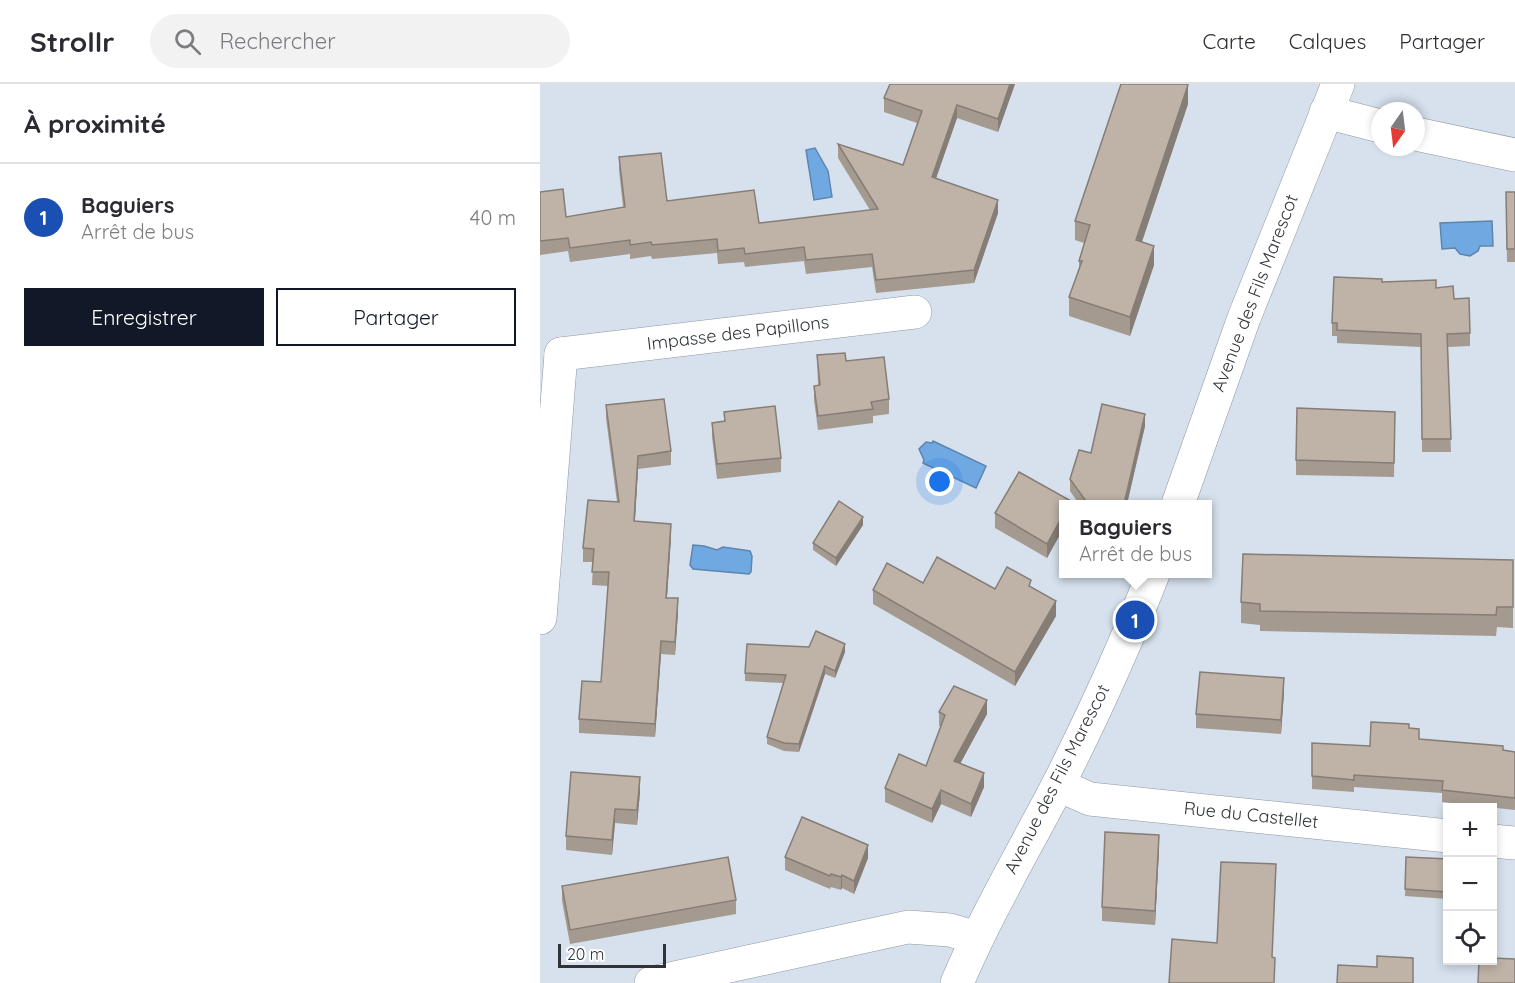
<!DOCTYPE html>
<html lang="fr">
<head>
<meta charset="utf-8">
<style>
	:root { --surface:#fff; --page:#f2f2f3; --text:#2b2b33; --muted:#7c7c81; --line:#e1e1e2; --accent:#111827 }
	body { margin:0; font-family:Quicksand,sans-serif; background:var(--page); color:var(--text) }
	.controls { position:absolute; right:18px; bottom:18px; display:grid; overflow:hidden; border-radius:0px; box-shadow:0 3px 9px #0003 }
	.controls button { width:54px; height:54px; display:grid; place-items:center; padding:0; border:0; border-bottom:2px solid var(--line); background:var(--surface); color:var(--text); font:30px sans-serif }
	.compass { position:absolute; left:831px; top:18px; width:54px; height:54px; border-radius:50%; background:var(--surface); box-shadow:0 3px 9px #0003; rotate:194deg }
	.scale { position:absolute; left:18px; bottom:15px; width:108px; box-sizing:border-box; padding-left:6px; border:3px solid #2f3338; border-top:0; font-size:16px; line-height:21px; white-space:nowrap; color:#2f3338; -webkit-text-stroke:4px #fff; paint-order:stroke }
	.you { position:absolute; left:400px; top:398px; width:21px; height:21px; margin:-15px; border:4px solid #fff; border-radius:50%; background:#1a73e8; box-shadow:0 0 0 9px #1a73e833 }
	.badge { display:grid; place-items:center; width:39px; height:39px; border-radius:50%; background:var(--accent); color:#fff; font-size:20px; font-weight:700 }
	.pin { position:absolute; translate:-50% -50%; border:3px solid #fff; box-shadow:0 2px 6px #0006 }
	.popup { position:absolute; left:519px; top:416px; width:153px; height:78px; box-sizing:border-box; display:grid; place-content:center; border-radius:0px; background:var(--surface); filter:drop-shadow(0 2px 4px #0005); font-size:20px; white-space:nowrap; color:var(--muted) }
	.popup b { font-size:22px; color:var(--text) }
	.popup::after { content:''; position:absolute; left:50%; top:100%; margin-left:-12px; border:12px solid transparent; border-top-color:var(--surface) }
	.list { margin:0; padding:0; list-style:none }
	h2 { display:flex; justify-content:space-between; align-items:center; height:78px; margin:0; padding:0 24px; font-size:26px }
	h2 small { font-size:20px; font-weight:400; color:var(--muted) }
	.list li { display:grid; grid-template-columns:39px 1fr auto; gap:18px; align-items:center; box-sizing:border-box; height:108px; padding:0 24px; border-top:2px solid var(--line) }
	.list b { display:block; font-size:22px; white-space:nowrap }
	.list p { margin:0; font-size:20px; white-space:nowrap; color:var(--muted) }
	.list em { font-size:20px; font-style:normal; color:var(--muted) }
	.actions { display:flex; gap:12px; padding:18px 24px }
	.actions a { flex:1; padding:14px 0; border:2px solid var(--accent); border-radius:0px; text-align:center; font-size:21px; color:var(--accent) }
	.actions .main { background:var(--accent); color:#fff }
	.icon { flex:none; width:33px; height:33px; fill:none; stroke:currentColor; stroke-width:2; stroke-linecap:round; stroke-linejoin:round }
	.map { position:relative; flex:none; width:975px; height:899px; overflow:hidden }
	header { display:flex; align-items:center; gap:36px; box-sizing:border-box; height:84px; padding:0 30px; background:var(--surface); border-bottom:2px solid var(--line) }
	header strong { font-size:28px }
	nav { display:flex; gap:33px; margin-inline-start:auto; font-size:21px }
	.search { width:420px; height:54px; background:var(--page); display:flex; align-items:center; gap:15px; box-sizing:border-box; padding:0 21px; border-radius:33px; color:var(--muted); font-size:22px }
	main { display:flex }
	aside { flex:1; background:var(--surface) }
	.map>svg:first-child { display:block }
	.water { fill:#70a8e2; stroke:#5c85af; stroke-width:1.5 }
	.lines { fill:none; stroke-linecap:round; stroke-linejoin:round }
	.minor-casing { stroke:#8e98a4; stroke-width:34 }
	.tertiary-casing { stroke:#8e98a4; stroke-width:34 }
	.minor { stroke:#fff; stroke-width:33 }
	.tertiary { stroke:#fff; stroke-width:33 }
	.wall { fill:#a49a90 }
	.shaded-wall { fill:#867d76 }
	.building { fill:#bfb3a8; stroke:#867d76; stroke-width:1.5 }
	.labels { text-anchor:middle; stroke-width:5; stroke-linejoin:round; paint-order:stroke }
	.street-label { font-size:18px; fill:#2f3338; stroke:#fff }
</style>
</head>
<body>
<header>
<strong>Strollr</strong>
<div class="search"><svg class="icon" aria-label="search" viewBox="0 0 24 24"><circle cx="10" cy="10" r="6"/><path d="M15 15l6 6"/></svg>Rechercher</div>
<nav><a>Carte</a><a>Calques</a><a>Partager</a></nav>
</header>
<main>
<aside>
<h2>À proximité<small></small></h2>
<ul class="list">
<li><span class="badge" style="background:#1a4fb4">1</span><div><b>Baguiers</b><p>Arrêt de bus</p></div><em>40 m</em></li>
</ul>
<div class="actions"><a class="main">Enregistrer</a><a>Partager</a></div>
</aside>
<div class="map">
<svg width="975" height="899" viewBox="0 0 975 899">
	<rect width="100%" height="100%" fill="#d6e1ed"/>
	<g class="water">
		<path d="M275 64 288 87 292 113 274 116 266 66Z"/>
		<path d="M952 137 953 162H940L938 167 930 172 920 170 915 164 902 165 900 139Z"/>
		<path d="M393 357 446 382 436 404 383 379 384 376 379 365 386 358 392 359Z"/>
		<path d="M153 461 164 462 177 466 183 463 210 467 212 472 211 488 209 490 153 485 150 481Z"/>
	</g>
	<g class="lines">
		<defs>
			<g id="minor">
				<path d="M786 28 840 42"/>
				<path d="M876 50 975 71"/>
				<path d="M21 270 375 228"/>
				<path d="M0 534 21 270"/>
				<path d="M518 701 550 715 908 752"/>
				<path d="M952 757 975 759"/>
				<path d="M111 899 368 843 410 846 436 854"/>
			</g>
			<g id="tertiary">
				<path d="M638 420 704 234 798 0"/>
				<path d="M417 899C446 831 483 768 517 703 552 634 585 562 613 490"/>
			</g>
		</defs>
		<use href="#minor" class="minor-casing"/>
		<use href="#tertiary" class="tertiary-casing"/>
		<use href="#minor" class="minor"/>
		<use href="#tertiary" class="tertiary"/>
	</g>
	<g class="wall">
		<path d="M475 0 458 48 417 34 396 94 458 129 434 199 336 209 332 183 266 190 264 177 205 183 204 178 178 180 177 169 112 175 111 172 90 175V170L30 178 28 167 0 171V108L26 133 83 123 79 86V73L127 117 219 139 330 126 298 74V60L363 81 377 39 344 28V14Z"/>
		<path d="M648 20 602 158 614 181 590 252 529 232V213L539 186V177L544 159 535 156V137Z"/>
		<path d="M966 108H975V178H967Z"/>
		<path d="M842 198 896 204 914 215 930 249V262L908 263 911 368H882L881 263 797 259V252H792V239Z"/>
		<path d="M277 271 306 277 349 315V330L333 332V339L278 346 274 316V302L278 301Z"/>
		<path d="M66 321 131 367V381L98 385 95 437 131 453 127 514 138 528 135 571 121 570 115 653 39 649V635L61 598 68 502 52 501 53 478H43V464L77 418 66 334Z"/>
		<path d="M184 328 241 374V388L177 395 172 353V339L184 337Z"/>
		<path d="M855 328 854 393 756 391V376Z"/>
		<path d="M605 342 587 420H539L530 407V395L551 369Z"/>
		<path d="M479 388 531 417V420H523V445L507 474 455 444V429Z"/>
		<path d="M323 441 296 482 273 466V459Z"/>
		<path d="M973 476V544L957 543 956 552 720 547V541L701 539V518Z"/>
		<path d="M383 499 455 505 491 503 516 532 475 602 333 520V506Z"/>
		<path d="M305 568 295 594 285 590 259 668 244 667 227 660V653L243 599 205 597V589Z"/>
		<path d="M744 608 741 650 656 644V630Z"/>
		<path d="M399 628 447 630 420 680 444 703 431 733 401 720 392 739 345 718V704L386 682 401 642H399Z"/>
		<path d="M869 644 879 655 975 668V726L902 718V709L814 703V708L772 705V659L830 662Z"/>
		<path d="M100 708 97 741 75 739 72 771 26 766V752Z"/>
		<path d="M619 765 615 841 562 837V823Z"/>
		<path d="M245 773 328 774 314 810 302 804 301 806 291 803 290 805 245 786Z"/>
		<path d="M866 773 908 775V815L865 812Z"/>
		<path d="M22 802 196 816V830L30 860 22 817Z"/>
	</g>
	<g class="shaded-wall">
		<path d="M470 0H475L458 48V35Z"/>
		<path d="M648 1V20L596 175V156Z"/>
		<path d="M417 21V34L392 106V93Z"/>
		<path d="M458 116V129L434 199V186Z"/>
		<path d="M614 162V181L590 252V233Z"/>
		<path d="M605 330V342L587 420H584Z"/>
		<path d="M98 372V385L94 450V437Z"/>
		<path d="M523 431V445L507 474V460Z"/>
		<path d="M323 433V441L296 482V474Z"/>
		<path d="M131 440V453L126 527V514Z"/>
		<path d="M138 514V528L135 571V558Z"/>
		<path d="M516 517V532L475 602V588Z"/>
		<path d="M121 557V570L115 653V640Z"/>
		<path d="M305 560V568L295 594V587Z"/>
		<path d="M285 582V590L259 668V660Z"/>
		<path d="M744 594V608L741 650V636Z"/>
		<path d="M447 616V630L414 691V677Z"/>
		<path d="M444 689V703L431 733V720Z"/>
		<path d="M100 693V708L97 741V726Z"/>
		<path d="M401 706V720L392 739V725Z"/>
		<path d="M75 725V739L72 771V756Z"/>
		<path d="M619 751V765L615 841V827Z"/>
		<path d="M328 761V774L314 810V797Z"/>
		<path d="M302 791V804L301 806V793Z"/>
	</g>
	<g class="building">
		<path d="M350 0H470L458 35 417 21 392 93 458 116 434 186 336 196 332 170 266 176 264 163 205 170 204 164 178 167 177 155 112 161 111 158 90 161V156L30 164 28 154 0 157V108L23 105 26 133 85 123 79 73 121 69 127 117 214 106 219 139 338 125 298 60 363 81 382 27 344 14Z"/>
		<path d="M581 0H646L648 1 596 156 614 162 590 233 529 213 542 177H539L550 141 535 137Z"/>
		<path d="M966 108H975V165H967Z"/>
		<path d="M794 193 842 195V198L896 196V204L913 202 914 215 929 214 930 249 907 250 911 355H882L881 250 797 246V239H792Z"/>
		<path d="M305 269 306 277 344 273 349 315 331 318 333 325 278 332 274 302 280 301 277 271Z"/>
		<path d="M124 315 131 367 98 372 94 437 131 440 126 514H138L135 558 121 557 115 640 39 635 42 597 61 598 69 488H52L54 465 43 464 48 416 79 418 66 321Z"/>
		<path d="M562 320 605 330 584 420H548L530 395 539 366 551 369Z"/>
		<path d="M235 322 241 374 177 380 172 339 185 337 184 328Z"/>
		<path d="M757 324 855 328 854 379 756 376Z"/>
		<path d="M479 388 531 417 529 420H523V431L507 460 455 429Z"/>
		<path d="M299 417 323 433 296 474 273 459Z"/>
		<path d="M703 470 973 476V523H957L956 531 720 527V520L701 518Z"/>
		<path d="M397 473 455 505 467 483 491 496 489 502 516 517 475 588 333 506 347 479 383 499Z"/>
		<path d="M276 547 305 560 295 587 285 582 259 660 244 659 227 653 246 591 205 589 207 560 269 563Z"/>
		<path d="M660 588 744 594 741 636 656 630Z"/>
		<path d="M414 602 447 616 414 677 444 689 431 720 401 706 392 725 345 704 359 670 386 682 405 631 399 628Z"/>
		<path d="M831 638 869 640V644L879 645V655L963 662V666L975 668V714L902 706 903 697 814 691V696L772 692V659L830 662Z"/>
		<path d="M31 688 100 693 97 726 75 725 72 756 26 752Z"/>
		<path d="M262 733 328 761 314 797 302 791 301 793 291 790 290 792 245 773Z"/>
		<path d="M565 748 619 751 615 827 562 823Z"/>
		<path d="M188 773 196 816 30 846 22 802Z"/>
		<path d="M866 773 908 775V808L865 805Z"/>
		<path d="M681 778 736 780 732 873 735 874 734 899H629L632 855 677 859Z"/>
		<path d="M837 872 873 874V899H797L798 881 837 883Z"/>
		<path d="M952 874 975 875V899H938L939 876H952Z"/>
	</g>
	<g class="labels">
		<g class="street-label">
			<text transform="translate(715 209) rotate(-69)" y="6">Avenue des Fils Marescot</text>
			<text transform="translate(198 249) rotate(-7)" y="6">Impasse des Papillons</text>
			<text transform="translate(517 695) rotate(-63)" y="6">Avenue des Fils Marescot</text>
			<text transform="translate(711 731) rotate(6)" y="6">Rue du Castellet</text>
		</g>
	</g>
</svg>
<div class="controls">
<button>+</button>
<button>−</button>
<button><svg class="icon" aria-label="locate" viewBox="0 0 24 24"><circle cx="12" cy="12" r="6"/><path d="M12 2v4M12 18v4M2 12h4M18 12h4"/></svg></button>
</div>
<svg class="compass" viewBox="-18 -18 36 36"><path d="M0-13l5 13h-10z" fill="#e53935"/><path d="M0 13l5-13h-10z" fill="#7c7c81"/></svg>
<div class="scale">20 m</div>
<div class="you"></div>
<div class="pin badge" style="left:595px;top:536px;background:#1a4fb4">1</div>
<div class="popup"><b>Baguiers</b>Arrêt de bus</div>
</div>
</main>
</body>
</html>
